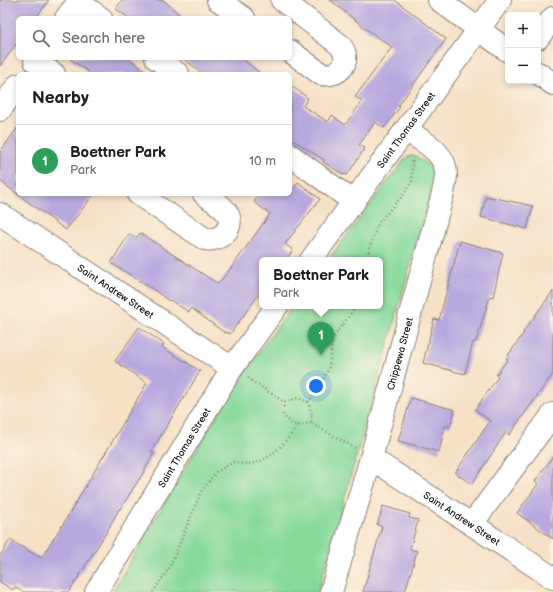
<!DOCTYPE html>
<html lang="en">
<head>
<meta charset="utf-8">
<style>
	:root { --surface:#fff; --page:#f2f2f2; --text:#202124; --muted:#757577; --line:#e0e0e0; --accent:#ea580c }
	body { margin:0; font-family:"Balsamiq Sans",sans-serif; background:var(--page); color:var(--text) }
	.controls { position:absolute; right:12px; top:12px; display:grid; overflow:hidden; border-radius:6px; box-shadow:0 2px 6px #0003 }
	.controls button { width:36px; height:36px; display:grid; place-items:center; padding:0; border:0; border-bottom:1px solid var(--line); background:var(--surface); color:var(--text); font:20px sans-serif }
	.you { position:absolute; left:316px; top:386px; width:14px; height:14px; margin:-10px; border:3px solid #fff; border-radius:50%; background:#1a73e8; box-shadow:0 0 0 6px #1a73e833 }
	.badge { display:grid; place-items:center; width:26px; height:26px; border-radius:50%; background:var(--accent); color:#fff; font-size:13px; font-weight:700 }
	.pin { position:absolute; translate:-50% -33px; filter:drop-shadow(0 1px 2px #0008) }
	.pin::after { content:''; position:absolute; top:21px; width:14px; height:12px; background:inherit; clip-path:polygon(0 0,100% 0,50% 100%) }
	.popup { position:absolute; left:259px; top:257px; width:124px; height:52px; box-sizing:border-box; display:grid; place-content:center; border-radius:6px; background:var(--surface); filter:drop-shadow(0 1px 3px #0005); font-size:13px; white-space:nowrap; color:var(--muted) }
	.popup b { font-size:15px; color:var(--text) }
	.popup::after { content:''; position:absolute; left:50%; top:100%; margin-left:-8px; border:8px solid transparent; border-top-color:var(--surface) }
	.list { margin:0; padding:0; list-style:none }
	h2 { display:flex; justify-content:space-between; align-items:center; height:52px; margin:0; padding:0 16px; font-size:17px }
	h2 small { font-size:13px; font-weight:400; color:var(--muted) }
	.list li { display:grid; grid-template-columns:26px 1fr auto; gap:12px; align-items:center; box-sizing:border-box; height:72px; padding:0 16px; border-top:1px solid var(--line) }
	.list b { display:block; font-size:15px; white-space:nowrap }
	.list p { margin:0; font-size:13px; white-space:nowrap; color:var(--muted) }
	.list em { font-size:13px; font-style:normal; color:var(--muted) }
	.icon { flex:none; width:22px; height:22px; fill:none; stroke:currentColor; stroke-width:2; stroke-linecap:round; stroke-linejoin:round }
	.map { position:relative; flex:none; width:553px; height:592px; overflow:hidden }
	.search { position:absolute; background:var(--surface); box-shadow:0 2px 6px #0003; left:16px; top:16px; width:276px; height:44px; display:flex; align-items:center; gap:10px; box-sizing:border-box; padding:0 14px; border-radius:6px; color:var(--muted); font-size:15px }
	.panel { position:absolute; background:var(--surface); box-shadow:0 2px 6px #0003; left:16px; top:72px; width:276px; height:124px; border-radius:6px }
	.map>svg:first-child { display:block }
	.green { fill:#86d99b; stroke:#517a5c }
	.building { fill:#b7a9df }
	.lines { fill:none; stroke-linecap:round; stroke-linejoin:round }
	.minor-casing { stroke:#897e72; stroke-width:24 }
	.path { stroke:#897e72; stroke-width:2.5; stroke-dasharray:1 3; stroke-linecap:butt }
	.minor { stroke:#fff; stroke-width:22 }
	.labels { text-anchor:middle; stroke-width:3.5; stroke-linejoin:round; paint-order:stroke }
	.street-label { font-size:10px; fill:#1c1c1c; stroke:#fcf5e5 }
</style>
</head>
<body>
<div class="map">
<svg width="553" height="592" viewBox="0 0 553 592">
	<rect width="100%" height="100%" fill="#fcf5e5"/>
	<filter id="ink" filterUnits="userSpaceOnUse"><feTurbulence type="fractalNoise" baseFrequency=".025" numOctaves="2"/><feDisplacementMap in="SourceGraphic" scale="8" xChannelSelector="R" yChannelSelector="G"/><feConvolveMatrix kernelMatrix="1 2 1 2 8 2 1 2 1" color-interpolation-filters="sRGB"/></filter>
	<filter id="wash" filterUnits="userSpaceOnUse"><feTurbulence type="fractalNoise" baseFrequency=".012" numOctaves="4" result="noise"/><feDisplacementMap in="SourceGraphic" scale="16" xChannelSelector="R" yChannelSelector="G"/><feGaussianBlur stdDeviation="0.9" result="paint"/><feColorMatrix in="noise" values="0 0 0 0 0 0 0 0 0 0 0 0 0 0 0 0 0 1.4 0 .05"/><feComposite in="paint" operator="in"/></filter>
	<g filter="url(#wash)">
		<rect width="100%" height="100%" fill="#f6e1c7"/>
		<path class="green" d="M410 156H416L432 168 434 174 433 185 318 592H112C170 495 224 396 293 306H380V260H328L405 159Z"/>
		<g id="blocks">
			<g class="building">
				<path d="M0 0H49L36 18H18V42L0 66Z"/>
				<path d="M122 0H163L184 18H129L116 9Z"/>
				<path d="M330 0H395L446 39 398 106 400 107 384 128 375 122 359 145 365 148 347 175 345 174 344 175 323 162 324 160 290 138V85L308 98 303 106 328 122 332 115 345 125 362 101 355 97 392 47 365 28Z"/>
				<path d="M69 58H128L149 74H91Z"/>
				<path d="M183 58H241L261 74H203Z"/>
				<path d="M18 127V194H94L66 230 0 181V152Z"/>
				<path d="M298 182 320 199 285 244 293 250 286 260H262V290L230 334 227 332 225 333 191 308 189 312 170 300 169 301 154 290 111 263 129 234 136 238 140 233 218 284 232 267 270 214 254 202 260 194H290Z"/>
				<path d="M486 196 533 206 527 229 481 217Z"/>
				<path d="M460 241 503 253 493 297 490 296 476 342H473L465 374 423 363 434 319 439 320Z"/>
				<path d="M553 291V374L509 435 506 432 472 484 455 473 490 421 475 410 498 377 496 375 508 359 506 358 524 333 523 332Z"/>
				<path d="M139 327 164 344 162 347 200 371 151 452 154 453 142 475 120 509H119L106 533 69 592H23L15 587 13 590 0 582V556L10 540 41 558 65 521 147 383 115 361Z"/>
				<path d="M411 398 455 410 450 427 445 426 439 452 398 441Z"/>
				<path d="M553 456V539L517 513 538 484 535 481Z"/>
				<path d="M383 506 410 514 409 518 418 520 410 549 417 551 405 592H363L382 526 377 525Z"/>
			</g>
		</g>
	</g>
	<g filter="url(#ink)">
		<use href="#blocks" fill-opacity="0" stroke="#897e72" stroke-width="1"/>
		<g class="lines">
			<defs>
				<g id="minor">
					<path d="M218 0 244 18"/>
					<path d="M282 0 340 45C353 60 340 78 321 74L290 51"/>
					<path d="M439 0 508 51"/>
					<path d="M78 2 101 18"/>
					<path d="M66 18 80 0"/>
					<path d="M538 38 553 18"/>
					<path d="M156 58 178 74"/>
					<path d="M35 61 54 74"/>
					<path d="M538 73 553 84"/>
					<path d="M0 110 18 85"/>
					<path d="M290 155 354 202"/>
					<path d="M138 194 205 239C219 242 235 229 228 215 224 206 212 200 204 194"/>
					<path id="s1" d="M0 214 232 368"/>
					<path id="s2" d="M311 260 500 0"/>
					<path id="s3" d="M371 458 553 578"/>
					<path d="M472 524 553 414"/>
					<path id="s4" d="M96 592 232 368 277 306"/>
					<path id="s5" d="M331 592 371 458 443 193C444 187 446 180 446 174 446 152 422 141 406 130"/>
				</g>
			</defs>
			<use href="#minor" class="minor-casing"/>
			<g class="path">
				<path d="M367 260 371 243 379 222 404 194 412 181V158"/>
				<path d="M248 378 284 402 298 398 308 402 312 414 311 423 355 448"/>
				<path d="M284 402 283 415C293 427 296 426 311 423"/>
				<path d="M308 402 321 385 329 367 333 338 356 306"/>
				<path d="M153 592 170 567 201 492 216 472 234 462C238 463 242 464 246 464 269 464 286 441 299 425"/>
			</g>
			<use href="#minor" class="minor"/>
		</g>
	</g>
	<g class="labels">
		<g class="street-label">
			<text dy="4" stroke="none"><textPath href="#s2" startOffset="161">Saint Thomas Street</textPath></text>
			<text dy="4" stroke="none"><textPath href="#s1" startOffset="139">Saint Andrew Street</textPath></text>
			<text dy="4" stroke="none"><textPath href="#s5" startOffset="248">Chippewa Street</textPath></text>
			<text dy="4" stroke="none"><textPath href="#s4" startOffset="169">Saint Thomas Street</textPath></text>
			<text dy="4" stroke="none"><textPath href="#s3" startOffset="109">Saint Andrew Street</textPath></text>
		</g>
	</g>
</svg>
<div class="controls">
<button>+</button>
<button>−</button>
</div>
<div class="you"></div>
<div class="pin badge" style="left:321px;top:355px;background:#2e9e5b">1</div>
<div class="popup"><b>Boettner Park</b>Park</div>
<div class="search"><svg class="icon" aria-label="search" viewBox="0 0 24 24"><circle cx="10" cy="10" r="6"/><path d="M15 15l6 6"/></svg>Search here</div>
<section class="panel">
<h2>Nearby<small></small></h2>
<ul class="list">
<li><span class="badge" style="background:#2e9e5b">1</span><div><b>Boettner Park</b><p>Park</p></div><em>10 m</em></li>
</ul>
</section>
</div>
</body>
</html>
